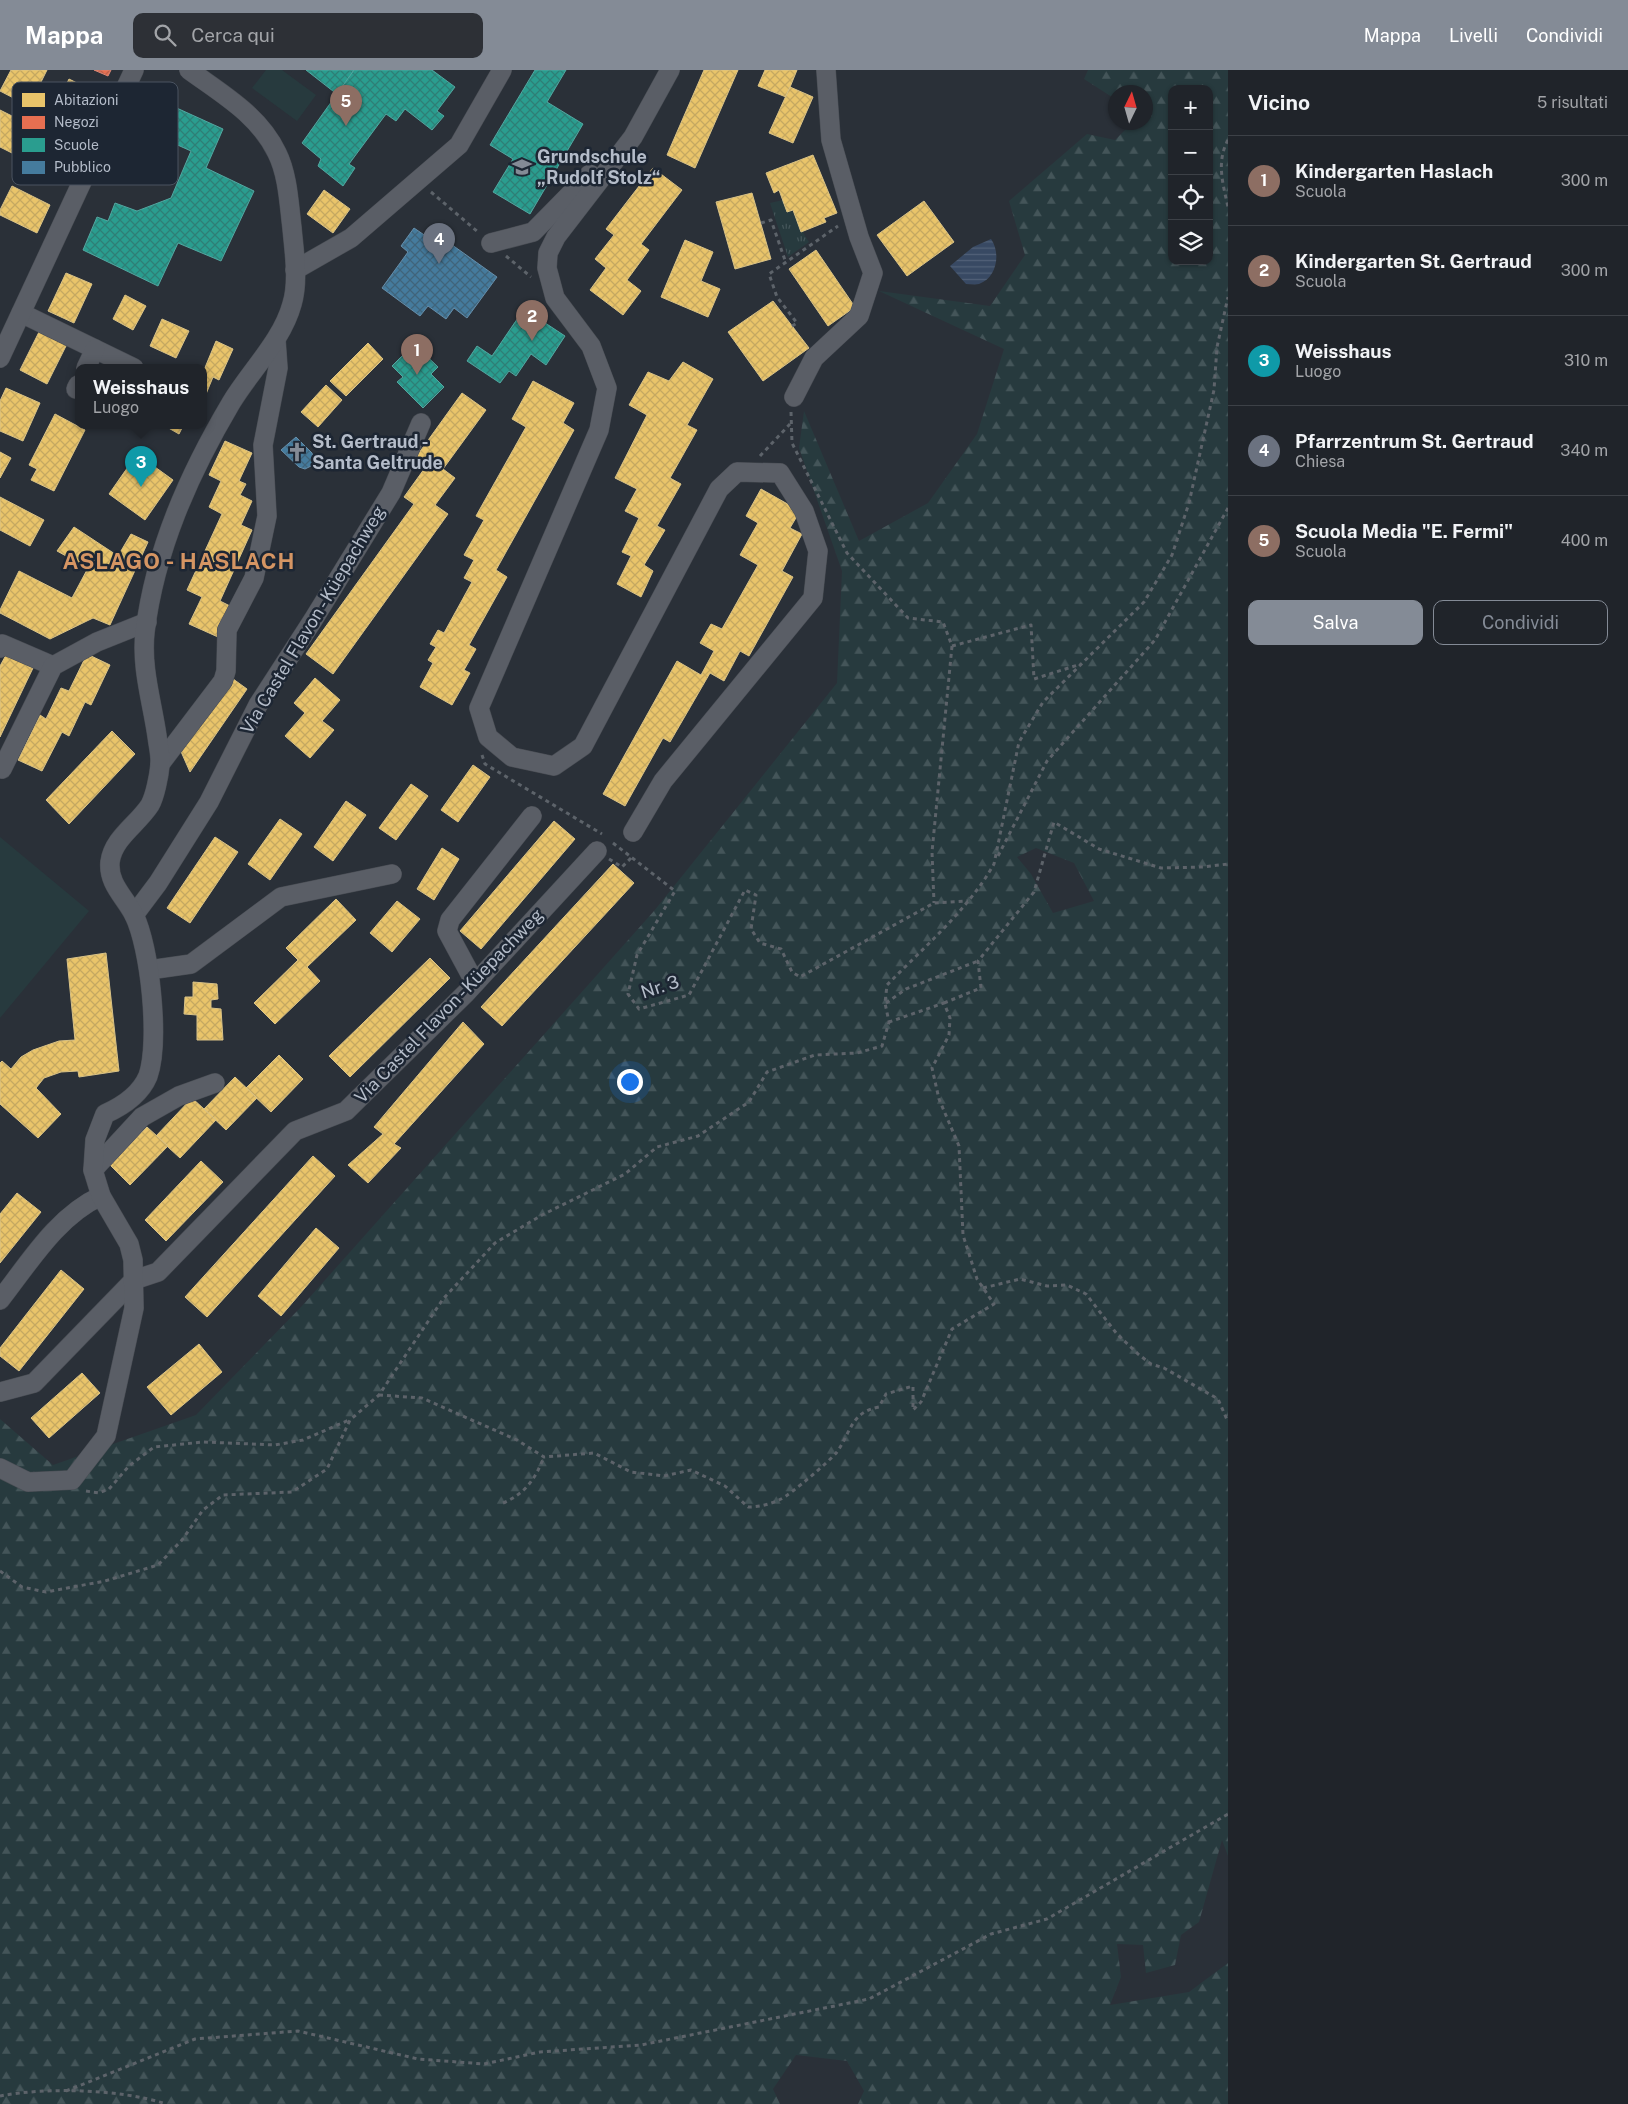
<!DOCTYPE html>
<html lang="it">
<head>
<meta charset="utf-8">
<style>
	:root { --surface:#20242a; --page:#2d3036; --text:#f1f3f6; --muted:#a2a4a8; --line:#3d4147; --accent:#848b96 }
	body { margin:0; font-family:"Public Sans",sans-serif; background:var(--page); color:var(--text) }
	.controls { position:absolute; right:15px; top:15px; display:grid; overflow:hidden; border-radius:10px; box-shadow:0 1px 4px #0004 }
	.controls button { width:45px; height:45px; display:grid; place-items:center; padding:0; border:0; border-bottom:1px solid var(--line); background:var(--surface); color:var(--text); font:25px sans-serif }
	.compass { position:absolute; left:1108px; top:15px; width:45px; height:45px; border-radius:50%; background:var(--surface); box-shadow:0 1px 4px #0004; rotate:5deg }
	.you { position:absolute; left:629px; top:1011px; width:18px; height:18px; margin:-12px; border:4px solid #fff; border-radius:50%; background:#1a73e8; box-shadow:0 0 0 8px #1a73e833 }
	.badge { display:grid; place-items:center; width:32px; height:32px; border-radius:50%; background:var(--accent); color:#fff; font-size:16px; font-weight:700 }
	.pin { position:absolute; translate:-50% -41px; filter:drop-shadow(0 1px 2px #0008) }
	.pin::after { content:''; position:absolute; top:26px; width:18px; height:15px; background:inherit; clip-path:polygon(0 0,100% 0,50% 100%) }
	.popup { position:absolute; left:75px; top:294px; width:132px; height:65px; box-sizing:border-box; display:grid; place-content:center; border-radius:10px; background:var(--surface); filter:drop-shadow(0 1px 4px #0005); font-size:16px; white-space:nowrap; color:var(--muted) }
	.popup b { font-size:19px; color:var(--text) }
	.popup::after { content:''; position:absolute; left:50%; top:100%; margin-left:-10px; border:10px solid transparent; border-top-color:var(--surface) }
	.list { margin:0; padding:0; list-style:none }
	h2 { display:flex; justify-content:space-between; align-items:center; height:65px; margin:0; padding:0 20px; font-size:21px }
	h2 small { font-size:16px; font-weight:400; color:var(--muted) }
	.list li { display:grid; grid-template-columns:32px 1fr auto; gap:15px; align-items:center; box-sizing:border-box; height:90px; padding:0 20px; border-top:1px solid var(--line) }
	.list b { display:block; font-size:19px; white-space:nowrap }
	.list p { margin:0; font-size:16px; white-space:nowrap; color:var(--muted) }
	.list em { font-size:16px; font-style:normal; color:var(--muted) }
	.actions { display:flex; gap:10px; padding:15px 20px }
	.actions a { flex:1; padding:11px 0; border:1px solid var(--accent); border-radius:10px; text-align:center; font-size:18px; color:var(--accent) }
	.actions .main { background:var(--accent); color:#fff }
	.icon { flex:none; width:28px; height:28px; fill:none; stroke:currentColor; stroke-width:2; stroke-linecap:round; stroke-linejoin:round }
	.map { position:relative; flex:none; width:1228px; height:2034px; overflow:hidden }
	header { display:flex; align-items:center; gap:30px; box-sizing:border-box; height:70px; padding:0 25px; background:var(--accent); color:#fff }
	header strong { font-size:24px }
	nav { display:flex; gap:28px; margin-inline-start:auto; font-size:18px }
	.search { width:350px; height:45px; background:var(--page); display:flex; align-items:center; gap:12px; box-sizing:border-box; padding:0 18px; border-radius:10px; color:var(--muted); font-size:19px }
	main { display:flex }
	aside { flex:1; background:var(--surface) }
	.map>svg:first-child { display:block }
	.forest { fill:url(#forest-firs); fill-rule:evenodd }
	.park { fill:url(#park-tufts) }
	.pitch { fill:#273a3e }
	.water { fill:url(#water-rules) }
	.homes { fill:url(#homes-cross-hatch); stroke:#d9c286 }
	.shops { fill:url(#shops-cross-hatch); stroke:#d88675 }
	.schools { fill:url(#schools-cross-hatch); stroke:#53a6a0 }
	.public { fill:url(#public-cross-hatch); stroke:#668eaa }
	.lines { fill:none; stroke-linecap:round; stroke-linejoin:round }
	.minor-casing { stroke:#484c53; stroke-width:20 }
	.path { stroke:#5d636a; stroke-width:3; stroke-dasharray:4 4; stroke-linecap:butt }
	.minor { stroke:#5a5e66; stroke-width:19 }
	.labels { text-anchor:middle; stroke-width:5; stroke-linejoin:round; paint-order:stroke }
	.poi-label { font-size:18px; font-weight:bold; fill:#b4bcc9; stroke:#1d2633; text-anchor:start }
	.street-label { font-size:18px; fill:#b4bcc9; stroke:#1d2633 }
	.district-label { font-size:22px; font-weight:bold; letter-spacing:1px; fill:#d59563; stroke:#1d2633 }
	.key { fill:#1d2633; stroke:#4a5360; stroke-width:1 }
	.key-label { font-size:14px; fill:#b4bcc9 }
</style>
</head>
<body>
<header>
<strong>Mappa</strong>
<div class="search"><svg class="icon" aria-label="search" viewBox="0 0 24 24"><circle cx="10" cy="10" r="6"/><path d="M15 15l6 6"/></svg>Cerca qui</div>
<nav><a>Mappa</a><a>Livelli</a><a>Condividi</a></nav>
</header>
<main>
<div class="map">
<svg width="1228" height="2034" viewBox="0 0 1228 2034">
	<defs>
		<pattern id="forest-firs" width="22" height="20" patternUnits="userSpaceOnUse" patternTransform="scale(1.25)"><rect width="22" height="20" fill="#273a3e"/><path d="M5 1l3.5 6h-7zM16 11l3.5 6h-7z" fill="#445559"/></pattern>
		<pattern id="park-tufts" width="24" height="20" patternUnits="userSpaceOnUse" patternTransform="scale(1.25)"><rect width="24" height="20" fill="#273a3e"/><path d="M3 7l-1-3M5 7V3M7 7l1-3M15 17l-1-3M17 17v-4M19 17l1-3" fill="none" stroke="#445559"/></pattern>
		<pattern id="water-rules" width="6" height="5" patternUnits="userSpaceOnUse" patternTransform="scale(1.25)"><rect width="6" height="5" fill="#384963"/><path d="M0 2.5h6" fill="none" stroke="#526178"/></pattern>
		<pattern id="homes-cross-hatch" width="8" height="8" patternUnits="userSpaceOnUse" patternTransform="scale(1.25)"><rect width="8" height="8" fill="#e9c46a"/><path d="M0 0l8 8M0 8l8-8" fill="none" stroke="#c5a861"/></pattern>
		<pattern id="shops-cross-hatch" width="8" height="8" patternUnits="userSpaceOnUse" patternTransform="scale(1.25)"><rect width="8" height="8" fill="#e76f51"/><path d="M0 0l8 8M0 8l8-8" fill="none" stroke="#bb614c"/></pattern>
		<pattern id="schools-cross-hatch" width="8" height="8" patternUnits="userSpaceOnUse" patternTransform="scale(1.25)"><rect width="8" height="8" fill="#2a9d8f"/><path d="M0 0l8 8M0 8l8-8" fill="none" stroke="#2e7f76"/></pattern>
		<pattern id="public-cross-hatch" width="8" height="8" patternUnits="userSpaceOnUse" patternTransform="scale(1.25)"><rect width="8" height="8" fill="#457b9d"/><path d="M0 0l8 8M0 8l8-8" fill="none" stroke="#40647b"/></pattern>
	</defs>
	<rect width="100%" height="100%" fill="#2a3038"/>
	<path class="forest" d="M1088 0H1228V1786L1222 1770 1199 1852 1181 1865 1175 1895 1146 1903 1143 1875 1117 1874 1121 1907 1110 1935 1189 1922 1228 1893V2034H858L864 2021 847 1991 796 1985 773 2019 780 2034H0V1349L53 1395 196 1345 301 1237 654 841 837 613 842 501 799 378 804 341 859 471 928 433 977 364 1004 279 879 221 990 236 1025 185 1009 131 1087 64 1115 70 1132 53 1146 52V22H1116L1115 29 1084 9ZM1172 19H1209V191H1172ZM1036 778 1074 793 1094 831 1053 843 1031 804 1017 787Z"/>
	<path class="park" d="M783 130C796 142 799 158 809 172L788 187 770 133Z"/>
	<g class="pitch">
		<path d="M266 0H282L316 25 297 51 252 18Z"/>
		<path d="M0 767 89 841 0 948Z"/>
	</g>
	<path class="water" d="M991 169C1001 183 997 208 979 214 975 215 970 214 966 214L950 196 973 177Z"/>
	<g class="homes">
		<path d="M11 0H47L29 36 0 21Z"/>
		<path d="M704 0H738L695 98 667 85Z"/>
		<path d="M765 0H797L786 27 758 16Z"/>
		<path d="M69 9 105 27 88 63 51 46Z"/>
		<path d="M790 17 813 27 793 73 769 63Z"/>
		<path d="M0 40 26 53 12 83 0 77Z"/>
		<path d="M813 85 837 143 824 148 826 152 801 162 793 140 787 142 779 120 774 123 766 103Z"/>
		<path d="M653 98 682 120 641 174 649 180 627 210 641 221 623 245 590 220 606 198 595 189 614 165 606 159Z"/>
		<path d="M12 116 50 135 37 163 0 145V140Z"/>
		<path d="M324 120 350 139 333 163 307 144Z"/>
		<path d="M752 123 771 189 735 199 716 132Z"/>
		<path d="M924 131 954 172 907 206 877 165Z"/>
		<path d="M685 170 713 182 701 211 720 219 708 247 661 227Z"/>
		<path d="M816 180 855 237 828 256 789 199Z"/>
		<path d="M66 203 92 214 74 253 48 241Z"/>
		<path d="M125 225 146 236 133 260 113 249Z"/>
		<path d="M773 231 809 278 763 311 728 262Z"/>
		<path d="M162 249 189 261 176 288 150 276Z"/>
		<path d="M40 260 67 274 47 314 20 300Z"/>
		<path d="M216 271 233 279 219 310 213 307 204 329V300Z"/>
		<path d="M368 273 383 289 346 326 330 311Z"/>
		<path d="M683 292 713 309 687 355 697 360 670 408 681 414 657 456 665 460 644 495 653 501 641 527 617 514 631 486 622 482 639 448 625 441 637 419 615 408 647 345 629 335 648 302 669 311Z"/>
		<path d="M533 311 574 333 563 353 574 360 496 500 507 507 469 575 476 579 464 600 470 603 452 635 420 617 433 593 428 590 436 577 430 574 438 560 444 563 472 512 464 508 474 490 464 485 484 450 476 446 526 357 512 349Z"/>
		<path d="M326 315 342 330 318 357 301 342Z"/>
		<path d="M6 318 40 333 23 371 0 361V331Z"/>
		<path d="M462 323 486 340 443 399 455 408 435 435 448 444 333 604 306 584 414 434 404 427 427 395 416 387Z"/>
		<path d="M55 344 85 360 54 421 31 410 37 399 29 395Z"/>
		<path d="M165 356H183L179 364Z"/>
		<path d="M225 371 252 383 239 411 246 414 240 425 252 431 241 455 252 460 220 531 232 537 218 567 189 554 202 527 187 520 222 444 209 437 221 411 209 405Z"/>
		<path d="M0 382 11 388 0 408Z"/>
		<path d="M137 384 173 410 145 450 109 424Z"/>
		<path d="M761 419 800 441 790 458 802 464 782 501 793 507 749 586 740 581 724 611 710 603 670 672 663 668 625 736 603 724 677 591 701 605 714 581 700 573 711 554 722 559 758 495 740 485 758 453 746 446Z"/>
		<path d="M0 427 44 450 30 476 0 460Z"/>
		<path d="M74 457 118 486 131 464 148 472 110 555 93 548 50 569 0 543V540L19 501 72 528 88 498 57 481Z"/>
		<path d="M87 584 110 595 91 635 85 632 69 666 62 662 42 701 18 690 40 645 46 649 61 618 69 621Z"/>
		<path d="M6 585 33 598 0 667V596Z"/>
		<path d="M229 606 247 619 190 702 179 677Z"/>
		<path d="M315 608 340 630 322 651 334 660 310 688 285 666 305 643 294 633Z"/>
		<path d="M112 661 135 684 69 754 46 730Z"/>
		<path d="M473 695 490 707 458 752 441 740Z"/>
		<path d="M411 714 428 726 396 770 379 758Z"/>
		<path d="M346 731 366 745 333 791 314 777Z"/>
		<path d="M280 749 302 764 270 810 248 794Z"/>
		<path d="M554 751 575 769 481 879 460 861Z"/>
		<path d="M215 767 238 782 190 853 167 838Z"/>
		<path d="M442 778 459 789 434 830 417 819Z"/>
		<path d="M613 794 634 813 502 956 481 937Z"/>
		<path d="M336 829 356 850 307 897 320 911 275 954 254 933 298 890 286 878Z"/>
		<path d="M397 831 420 849 392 882 370 863Z"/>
		<path d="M106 883 119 1001 79 1007 78 1001 61 1002 44 1008 36 1018 61 1044 38 1068 0 1034V993L2 991 11 999 21 987 33 980 59 971 75 970 67 889Z"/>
		<path d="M430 888 450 908 350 1007 329 986Z"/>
		<path d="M193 912 217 914 218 929 211 930V938L221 939 223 970H197V945L184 944 185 927H193Z"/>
		<path d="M463 952 484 974 394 1074 401 1078 368 1113 348 1095 383 1064 374 1057Z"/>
		<path d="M279 985 303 1009 271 1042 246 1018Z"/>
		<path d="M235 1007 257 1028 226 1060 204 1039Z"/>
		<path d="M192 1028 216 1050 180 1088 156 1066Z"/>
		<path d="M147 1057 168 1076 130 1115 110 1095Z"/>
		<path d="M313 1086 335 1106 207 1247 185 1227Z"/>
		<path d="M201 1091 223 1112 166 1171 145 1150Z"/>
		<path d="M17 1123 41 1142 0 1193V1144Z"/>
		<path d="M316 1158 339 1178 281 1246 258 1226Z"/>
		<path d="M61 1200 84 1219 19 1301 0 1286V1278Z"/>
		<path d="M199 1274 222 1302 171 1345 147 1317Z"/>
		<path d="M82 1303 100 1323 49 1368 31 1348Z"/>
	</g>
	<g class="shops">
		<path d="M94 0H111L108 6Z"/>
		<path d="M46 66 78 81 66 107 34 93Z"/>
	</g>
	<g class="schools">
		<path d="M306 0H354L338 25Z"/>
		<path d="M354 0H432L455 17 437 41 444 46 432 60 405 39 396 51 386 44 349 94 355 98 343 116 318 96 321 89 302 73Z"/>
		<path d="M535 0H566L547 32 583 54 530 144 493 122 513 89 490 75Z"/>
		<path d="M159 30 223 59 206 98 254 121 221 191 178 173 158 216 83 180 97 147 108 151 115 133 137 141 171 128 191 81 144 60Z"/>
		<path d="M524 239 565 266 546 295 531 284 516 306 509 301 500 313 467 291 477 276 492 286Z"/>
		<path d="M414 274 438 297 431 304 444 317 423 338 397 312 403 307 392 296Z"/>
	</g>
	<g class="public">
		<path d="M414 158 436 173 441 167 497 207 467 248 454 238 446 249 428 236 420 246 382 218 408 182 401 176Z"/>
		<path d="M296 367 312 383 314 390 311 396 305 399 299 397 281 380Z"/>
	</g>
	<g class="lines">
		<defs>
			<g id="minor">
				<path d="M491 173 533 162 590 104"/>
				<path d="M295 200 351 168 459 75 502 0"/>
				<path d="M21 243 134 298"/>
				<path d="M0 288 134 0"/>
				<path d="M86 298 95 279"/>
				<path d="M76 319 78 315"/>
				<path d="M794 327 814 288 859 246 873 203 859 167 831 70 826 0"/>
				<path d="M0 578 2 574 53 596"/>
				<path d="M160 694 223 611 226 601 227 560 254 508 267 446 263 375 278 298 276 270"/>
				<path d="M2 699 53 596 97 572 147 552"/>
				<path d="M633 762 663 711 813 528 818 481 804 441 780 403 737 402 719 419 583 676 554 696 512 687 488 667 479 638 599 360 607 318 591 276 555 228 547 198 548 183 556 167 633 67 670 0"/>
				<path d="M134 845 158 813 209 732 258 635 313 550 391 423 421 353"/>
				<path d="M149 900 191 894 281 827 392 804"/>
				<path d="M475 913 447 861 450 850 532 746"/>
				<path d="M93 1100 142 1047 179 1026 215 1013"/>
				<path d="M0 1230C29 1193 57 1146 101 1126"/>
				<path d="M0 1322 34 1313 134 1210 158 1202 295 1061 346 1041 466 923 597 781"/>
				<path d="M0 1398 28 1412 72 1410 106 1366 134 1238 133 1190 129 1174 101 1126 93 1100 95 1070 105 1044C123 1036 140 1025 148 1006 160 971 150 877 134 845 125 827 108 814 110 792 113 768 138 754 150 735 155 726 159 706 160 695 161 686 158 675 157 666 152 631 141 598 145 562 155 480 189 404 231 333 250 301 282 271 292 234 299 211 294 181 292 158 289 134 288 105 277 83 259 45 222 24 189 0"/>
			</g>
		</defs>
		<use href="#minor" class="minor-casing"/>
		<g class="path">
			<path d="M1228 70C1216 92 1223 114 1228 137"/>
			<path d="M431 122 478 162"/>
			<path d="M761 153 771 150 786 193"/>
			<path d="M506 186 531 207"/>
			<path d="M792 256 797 253 777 227 769 204 838 156"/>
			<path d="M791 342 792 373 847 483 908 548 943 552 952 576 932 782 934 833"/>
			<path d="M760 386 790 354"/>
			<path d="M952 576 1031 555 1034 609 1081 594"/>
			<path d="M482 685 485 694 602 764"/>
			<path d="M613 773 675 821 637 885 628 924 639 939 689 925 745 820 756 825 751 859 760 873 781 879 792 902 800 907 934 833 968 831"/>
			<path d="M998 786 1047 691 1155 570 1228 438"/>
			<path d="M609 789 622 797 632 787"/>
			<path d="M886 933 906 919 978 891"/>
			<path d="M944 933 981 918 978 891 1034 822 1054 752 1099 779 1161 798 1203 797 1228 794"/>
			<path d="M983 1218 1020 1209 1047 1216 1067 1215 1086 1224 1117 1264 1138 1284 1151 1294 1164 1298 1218 1329 1228 1352"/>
			<path d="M379 1325 422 1328 517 1370 544 1387 594 1383 631 1402 664 1406 691 1400 725 1416 748 1437C759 1437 771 1434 781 1429 791 1424 830 1391 837 1382 851 1362 851 1342 879 1337L886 1324 913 1316V1340L921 1332 952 1259 994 1234 977 1209 963 1165 959 1076 939 1029 932 998 949 965 950 948 944 933 889 952"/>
			<path d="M86 1421 99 1423 109 1419 129 1396 154 1377 203 1372 275 1375 303 1370 349 1350"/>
			<path d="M503 1433C526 1423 535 1409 544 1387"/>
			<path d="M0 1501 22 1517 46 1522 105 1511 158 1495 182 1470 203 1440 223 1425 292 1422 327 1399 350 1350 379 1325 443 1229 495 1173 542 1145 625 1104 657 1077 698 1066 749 1032 767 1002 815 985 857 983 882 976 889 952 885 933 887 915C924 877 968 840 994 794L1019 672 1043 632 1144 532 1172 485 1189 433 1214 320 1217 277 1228 227"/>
			<path d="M66 2021 195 1969 298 1961 418 1989 484 1994 540 1982 641 1975 869 1929 991 1864 1047 1849 1228 1744"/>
			<path d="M0 2026C47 2017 121 2019 166 2034"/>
		</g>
		<use href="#minor" class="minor"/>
	</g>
	<defs>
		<symbol id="school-bare" viewBox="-9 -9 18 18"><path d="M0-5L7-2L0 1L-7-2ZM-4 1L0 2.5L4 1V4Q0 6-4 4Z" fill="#848b96" stroke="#1d2633" stroke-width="2.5" paint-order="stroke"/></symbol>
		<symbol id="church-bare" viewBox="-9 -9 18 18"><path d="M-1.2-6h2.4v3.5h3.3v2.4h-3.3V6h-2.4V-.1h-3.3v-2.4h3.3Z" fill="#848b96" stroke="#1d2633" stroke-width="2.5" paint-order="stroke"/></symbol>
	</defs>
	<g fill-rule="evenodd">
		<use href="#school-bare" x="508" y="83" width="28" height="28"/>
		<use href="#church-bare" x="283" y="368" width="28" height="28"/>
	</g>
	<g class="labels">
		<g class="poi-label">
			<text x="537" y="93">Grundschule<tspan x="537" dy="21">„Rudolf Stolz“</tspan></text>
			<text x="312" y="378">St. Gertraud -<tspan x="312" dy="21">Santa Geltrude</tspan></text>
		</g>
		<g class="street-label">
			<text transform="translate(313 550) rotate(-59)" y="6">Via Castel Flavon - Küepachweg</text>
			<text transform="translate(660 917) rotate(-18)" y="6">Nr. 3</text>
			<text transform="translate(449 936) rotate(-46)" y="6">Via Castel Flavon - Küepachweg</text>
		</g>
		<g class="district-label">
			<text x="179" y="499">ASLAGO - HASLACH</text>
		</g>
	</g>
	<rect x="12" y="12" width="166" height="103" rx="8" class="key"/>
	<rect x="22" y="23" width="23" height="14" fill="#e9c46a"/>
	<rect x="22" y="46" width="23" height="13" fill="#e76f51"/>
	<rect x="22" y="68" width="23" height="14" fill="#2a9d8f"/>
	<rect x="22" y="91" width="23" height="13" fill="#457b9d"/>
	<g class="key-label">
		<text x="54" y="35">Abitazioni</text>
		<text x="54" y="57">Negozi</text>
		<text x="54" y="80">Scuole</text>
		<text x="54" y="102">Pubblico</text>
	</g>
</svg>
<div class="controls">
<button>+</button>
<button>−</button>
<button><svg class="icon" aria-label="locate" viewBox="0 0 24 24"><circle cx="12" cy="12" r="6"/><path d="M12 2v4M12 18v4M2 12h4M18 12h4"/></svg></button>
<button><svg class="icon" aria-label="layers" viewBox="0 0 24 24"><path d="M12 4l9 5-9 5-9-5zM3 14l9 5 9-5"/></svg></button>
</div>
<svg class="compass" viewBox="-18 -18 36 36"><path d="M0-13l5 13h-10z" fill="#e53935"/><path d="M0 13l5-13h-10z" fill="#a2a4a8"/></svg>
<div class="you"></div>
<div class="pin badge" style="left:417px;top:305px;background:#8d6e63">1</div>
<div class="pin badge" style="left:532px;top:271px;background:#8d6e63">2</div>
<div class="pin badge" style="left:141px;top:417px;background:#0f9aa8">3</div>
<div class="popup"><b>Weisshaus</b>Luogo</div>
<div class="pin badge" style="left:439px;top:194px;background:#6b7280">4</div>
<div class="pin badge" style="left:346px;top:56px;background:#8d6e63">5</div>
</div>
<aside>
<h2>Vicino<small>5 risultati</small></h2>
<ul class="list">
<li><span class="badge" style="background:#8d6e63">1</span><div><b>Kindergarten Haslach</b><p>Scuola</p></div><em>300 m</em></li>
<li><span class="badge" style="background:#8d6e63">2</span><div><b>Kindergarten St. Gertraud</b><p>Scuola</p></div><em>300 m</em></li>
<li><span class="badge" style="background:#0f9aa8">3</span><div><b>Weisshaus</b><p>Luogo</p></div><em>310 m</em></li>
<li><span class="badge" style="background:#6b7280">4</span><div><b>Pfarrzentrum St. Gertraud</b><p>Chiesa</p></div><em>340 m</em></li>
<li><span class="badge" style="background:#8d6e63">5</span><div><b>Scuola Media &quot;E. Fermi&quot;</b><p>Scuola</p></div><em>400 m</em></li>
</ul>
<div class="actions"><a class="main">Salva</a><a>Condividi</a></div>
</aside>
</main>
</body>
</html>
